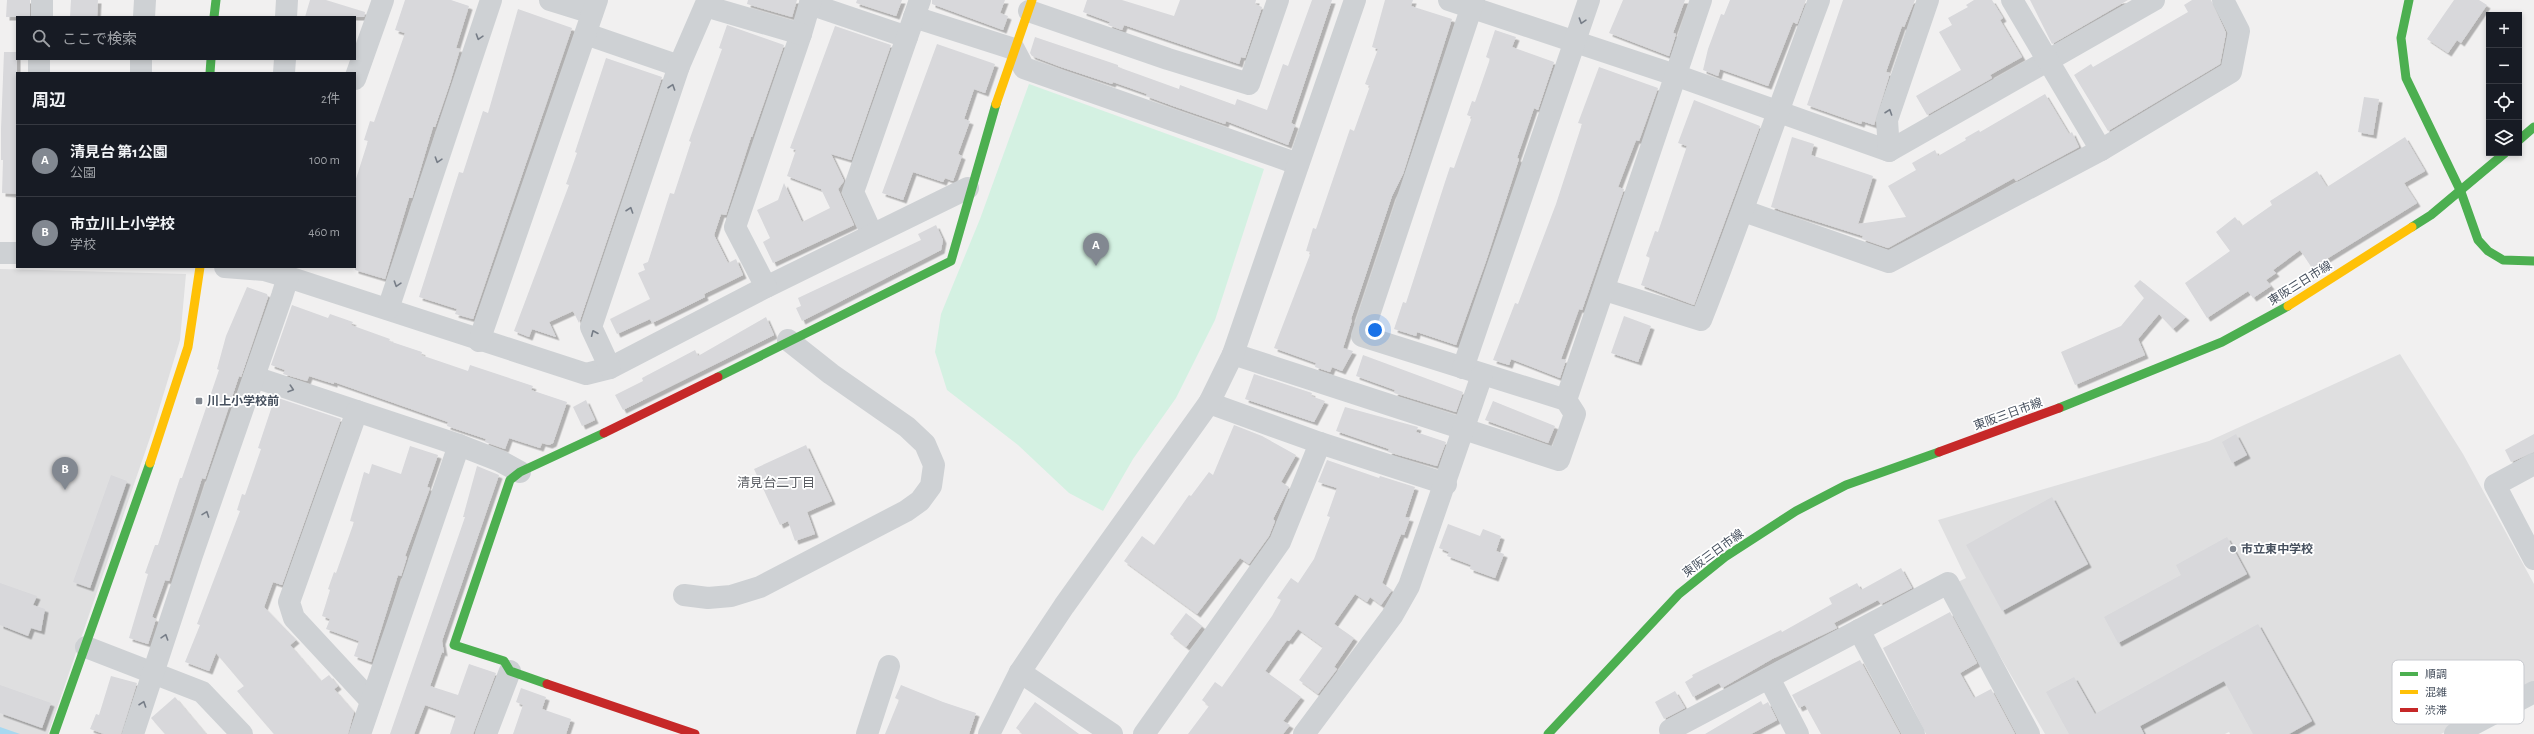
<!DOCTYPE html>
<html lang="ja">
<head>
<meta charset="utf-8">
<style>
	:root { --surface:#171b24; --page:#242831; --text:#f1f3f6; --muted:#9ea1a6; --line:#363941; --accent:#828891 }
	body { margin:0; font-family:"Alegreya Sans","Noto Sans JP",sans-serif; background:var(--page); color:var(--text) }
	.controls { position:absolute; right:12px; top:12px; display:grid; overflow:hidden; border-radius:0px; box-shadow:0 2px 6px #0003 }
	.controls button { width:36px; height:36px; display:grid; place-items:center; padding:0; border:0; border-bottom:1px solid var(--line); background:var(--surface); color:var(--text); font:20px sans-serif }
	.you { position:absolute; left:1375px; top:330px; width:14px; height:14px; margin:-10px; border:3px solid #fff; border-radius:50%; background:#1a73e8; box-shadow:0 0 0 6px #1a73e833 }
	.badge { display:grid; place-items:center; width:26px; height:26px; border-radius:50%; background:var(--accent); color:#fff; font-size:13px; font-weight:700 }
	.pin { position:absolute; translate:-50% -33px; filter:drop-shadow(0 1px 2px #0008) }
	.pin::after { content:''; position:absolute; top:21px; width:14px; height:12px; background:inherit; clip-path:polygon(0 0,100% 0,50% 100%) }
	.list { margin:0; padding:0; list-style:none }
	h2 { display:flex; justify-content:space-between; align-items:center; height:52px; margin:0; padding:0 16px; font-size:17px }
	h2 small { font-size:13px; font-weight:400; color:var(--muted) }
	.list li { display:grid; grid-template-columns:26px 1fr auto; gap:12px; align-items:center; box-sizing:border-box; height:72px; padding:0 16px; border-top:1px solid var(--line) }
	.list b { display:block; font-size:15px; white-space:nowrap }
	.list p { margin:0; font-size:13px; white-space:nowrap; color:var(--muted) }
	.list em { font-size:13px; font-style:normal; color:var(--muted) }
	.icon { flex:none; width:22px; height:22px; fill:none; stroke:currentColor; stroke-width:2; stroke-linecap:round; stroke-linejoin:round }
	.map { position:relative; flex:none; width:2534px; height:734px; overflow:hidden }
	.search { position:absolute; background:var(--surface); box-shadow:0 2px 6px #0003; left:16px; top:16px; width:340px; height:44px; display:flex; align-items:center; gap:10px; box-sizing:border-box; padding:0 14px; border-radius:0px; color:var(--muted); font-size:15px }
	.panel { position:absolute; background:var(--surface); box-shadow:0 2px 6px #0003; left:16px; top:72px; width:340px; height:196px; border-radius:0px }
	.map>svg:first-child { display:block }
	.education { fill:#dfdfe0 }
	.green { fill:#d4f1e2 }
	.water { fill:#a7d8f0 }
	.building { fill:#d8d8db; filter:url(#shadow) }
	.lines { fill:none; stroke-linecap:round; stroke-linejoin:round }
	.street { stroke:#ced1d4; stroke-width:22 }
	.fast { stroke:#4caf50; stroke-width:9 }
	.slow { stroke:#ffc107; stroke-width:9 }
	.jam { stroke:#c62828; stroke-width:9 }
	.oneway { stroke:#767d87 }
	.poi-dot { fill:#828891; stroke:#fff; stroke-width:1.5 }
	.labels { text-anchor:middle; stroke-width:3.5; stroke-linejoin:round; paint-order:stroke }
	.street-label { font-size:12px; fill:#46505e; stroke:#fff }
	.poi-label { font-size:12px; font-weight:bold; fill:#46505e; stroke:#fff; text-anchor:start }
	.neighbourhood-label { font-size:13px; fill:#5c5f65; stroke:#fff }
	.key { fill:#fff; stroke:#c8cacf; stroke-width:1 }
	.key-label { font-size:11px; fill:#46505e }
</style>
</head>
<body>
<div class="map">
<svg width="2534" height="734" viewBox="0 0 2534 734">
	<defs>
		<filter id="shadow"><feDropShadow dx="3.5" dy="3.5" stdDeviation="0" flood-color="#0004"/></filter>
	</defs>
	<rect width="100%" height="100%" fill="#f1f0f0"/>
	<g class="education">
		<path d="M0 269 186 274 180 340 152 432 48 734H0Z"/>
		<path d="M2400 354 2463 454 2534 584V685L2441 734H2230L2229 732 2225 734H2045L1964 594 1958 582 1966 578 1938 520 2209 441Z"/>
	</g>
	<path class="green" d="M1029 84 1264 169 1215 320 1176 398 1133 459 1103 511 1069 493 1018 445 947 390 935 352 941 314 980 219Z"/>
	<path class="water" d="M0 727 20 734H0Z"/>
	<g class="building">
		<path d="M7 0H30V17H6Z"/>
		<path d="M71 0H98L97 17H70Z"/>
		<path d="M310 0H326L365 12 364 17H305Z"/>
		<path d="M405 0H451L469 6 456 48 460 49 450 83 435 127H433L412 198H409L385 279 355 270V182L368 141 364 140 370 121 374 122 405 33 395 30Z"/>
		<path d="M748 0H797L792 17 747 4Z"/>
		<path d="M857 0H902L896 16 856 3Z"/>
		<path d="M932 0H1005L1000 13 1008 16 1003 30 932 4Z"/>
		<path d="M1087 0H1122L1174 16 1180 0H1256L1255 4 1262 7 1245 58 1241 57 1239 64 1124 25 1122 30 1108 25 1110 22 1083 12Z"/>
		<path d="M1312 0H1332L1291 123 1295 125 1288 145 1226 121 1225 124 1173 106 1146 96 1147 94 1113 82 1112 84 1061 67 1032 56 1030 53 1035 37 1118 65V67L1179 89 1180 85 1235 105 1237 99 1267 110 1283 64 1288 66Z"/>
		<path d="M1385 0H1413L1411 6 1452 19 1403 174 1392 196 1351 319 1352 320 1343 348 1353 351 1342 371 1332 367 1330 372 1315 367 1316 363 1274 348 1311 252 1306 251 1313 228 1316 229 1350 129 1354 131 1370 86 1365 84 1378 49 1372 47Z"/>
		<path d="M1623 0H1685L1673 33 1676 34 1669 56 1609 33Z"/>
		<path d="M1730 0H1806L1797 24 1793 22 1768 86 1720 69 1718 76 1703 70 1708 49 1721 14 1724 15Z"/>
		<path d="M1843 0H1915L1904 27 1902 26 1886 72 1890 73 1874 125 1862 121 1861 124 1807 105Z"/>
		<path d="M1974 0H1992L2003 18 2000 20 2022 57 1990 75 1992 78 1927 115 1916 96 1961 70 1939 32 1952 25 1948 18 1968 7 1966 5Z"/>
		<path d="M2030 0H2128L2052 44Z"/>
		<path d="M2192 0H2211L2226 33 2220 64 2108 131 2074 75 2091 64 2093 67 2188 12 2184 5Z"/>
		<path d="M2454 0H2479L2487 5 2461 43 2457 40 2448 53 2427 39Z"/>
		<path d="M518 9 572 28 473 319 455 314 457 309 419 297 459 172 463 173 483 111 488 113Z"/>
		<path d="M727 25 784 45 752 137H751L726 215 721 214 714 235 728 263 736 259 743 275 704 294 705 297 685 307 652 323 650 319 617 334 610 319 650 299 638 273 645 270 643 264 648 262 670 193 674 194 691 142 689 141 722 49 719 48Z"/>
		<path d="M835 26 891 45 851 160 831 154 844 181 838 189 854 225 773 263 763 242 770 238 757 210 778 200 784 183 802 222 830 208 821 189 787 176 796 150 790 148Z"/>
		<path d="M1495 30 1516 37 1512 47 1554 62 1538 110 1534 108 1517 158 1519 159 1486 261 1456 345 1417 332 1416 336 1394 329 1403 302 1406 303 1445 182 1450 167 1454 168 1472 117 1467 115 1472 101 1475 102 1490 59 1486 57Z"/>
		<path d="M937 44 995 64 985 93 974 89 964 119 970 121 958 154 962 156 953 181 945 178 943 182 913 172 903 200 882 193Z"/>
		<path d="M4 52H17V194L2 193 3 160H1V129Z"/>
		<path d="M606 58 662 77 579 323 573 311 549 322 556 337 532 329 529 337 514 331 569 185 566 184 577 153 575 152Z"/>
		<path d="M1599 67 1658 88 1639 141 1636 140 1618 187 1624 189 1582 310 1579 309 1561 359 1566 360 1560 378 1511 359 1509 365 1493 360 1515 303 1518 304 1556 204 1582 124 1578 123Z"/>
		<path d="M2045 94 2069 134 2072 132 2079 147 2016 181 2014 178 1888 248 1862 239 1863 236 1771 207 1792 137 1814 144 1811 155 1873 176 1858 224 1906 217 1888 186 1916 170 1912 163 1935 150 1938 156 1966 140 1965 138 1979 130 1980 132Z"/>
		<path d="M2364 97 2379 99 2373 135 2358 132Z"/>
		<path d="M1694 100 1760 126 1694 305 1641 285 1650 258 1646 256 1655 231 1658 232 1687 146 1678 143Z"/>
		<path d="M2405 137 2425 171 2404 183 2417 203 2312 268 2300 250 2273 270 2276 273 2266 280 2271 286 2253 298 2248 291 2207 318 2185 283 2230 251 2216 232 2235 217 2242 226 2272 205 2270 201 2317 171 2327 187Z"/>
		<path d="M936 225 943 240 941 250 802 321 796 308 801 306 798 298 921 240 918 234Z"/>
		<path d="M2140 280 2186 317 2173 329 2159 314 2138 339 2145 355 2075 385 2061 352 2121 326 2144 298 2134 286Z"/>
		<path d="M247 287 267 294 268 297 241 377 239 376 205 479 202 478 169 581 165 580 152 617 156 619 148 644 129 638 148 574 145 573 155 545H158L180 478H182L219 370 217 369 226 336Z"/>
		<path d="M292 305 328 318 330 314 353 322 351 325 390 339 389 341 422 352 421 355 468 371 470 365 533 386 531 390 567 402 553 443 549 445 542 443 540 448 509 438 505 449 485 442 486 439 447 426 448 422 334 382V384L309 376 307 381 283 374 285 370 271 365Z"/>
		<path d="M1624 316 1651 326 1638 362 1611 353Z"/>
		<path d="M766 317 774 335 623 410 615 395 643 381 642 378 695 350 698 356Z"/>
		<path d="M1363 355 1463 392 1456 412 1394 393 1395 390 1356 376Z"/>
		<path d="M1254 374 1312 393 1311 396 1325 401 1314 422 1245 399Z"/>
		<path d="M275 397 341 419 282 585 273 582 264 607 296 640 290 645 321 681 329 675 338 686 334 689 354 712 348 734H274L237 691 244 686 216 653 209 671 185 662 200 625 197 624 240 511 237 510 242 494 245 495 261 449 258 448Z"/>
		<path d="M586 400 595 420 582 426 573 407Z"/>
		<path d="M1493 401 1555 426 1548 443 1485 420Z"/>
		<path d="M1345 407 1418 427 1416 432 1446 442 1437 466 1388 452 1389 449 1336 431Z"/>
		<path d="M1234 425 1262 436 1296 455 1281 482 1289 487 1273 519 1275 521 1269 536 1249 564 1240 558 1197 614 1124 561 1142 536 1154 545 1189 495 1191 496 1209 472 1213 475Z"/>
		<path d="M2236 434 2247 455 2232 463 2222 442Z"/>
		<path d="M2534 434V452L2511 462 2505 450Z"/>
		<path d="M806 445 832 501 807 512 815 534 795 541 788 521 780 525 754 469Z"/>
		<path d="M410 446 438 455 427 487 430 488 405 556 407 557 401 576 398 575 371 662 354 656 359 641 326 629 330 619 322 616 330 590 328 589 334 572 336 573 354 522 350 521 364 472 369 474 372 464 401 474Z"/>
		<path d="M1327 460 1379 478 1380 476 1415 487 1405 517 1410 518 1404 535 1401 534 1382 583 1392 590 1381 605 1370 597 1367 602 1355 594 1334 624 1354 638 1334 667 1337 669 1318 694 1299 680 1323 647 1298 629 1289 641 1287 640 1265 671 1301 697 1283 721 1290 725 1283 734H1188L1209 706 1202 700 1215 682 1222 687 1272 616 1281 600 1277 598 1291 578 1298 583 1314 559 1330 517 1327 516 1337 488 1318 482Z"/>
		<path d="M477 466 499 475 442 641 444 653 442 652 430 686 458 695 469 664 496 673 473 734H450L456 716 425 705 414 734H390L465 517H463Z"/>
		<path d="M111 475 127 481 90 588 73 582Z"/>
		<path d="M2052 497 2088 564 2002 611 1966 545Z"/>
		<path d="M1448 524 1480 536 1483 529 1501 536 1496 551 1504 554 1495 578 1470 569 1471 565 1447 556 1449 552 1439 548Z"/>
		<path d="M2227 537 2247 574 2118 643 2104 617 2181 575 2176 565Z"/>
		<path d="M1901 568 1912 588 1881 604 1878 600 1834 623 1837 628 1772 659 1722 688 1719 683 1693 697 1685 682 1693 677 1692 675 1781 630 1782 632 1832 604 1829 598 1857 583 1861 590Z"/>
		<path d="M0 583 37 596 33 605 45 609 41 631 31 628 28 636 0 625Z"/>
		<path d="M1950 612 1977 663 1960 673 1974 698 1991 689 2015 734H1926L1883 648Z"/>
		<path d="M1186 613 1202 626 1186 647 1170 634Z"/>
		<path d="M2258 624 2312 721 2289 734H2253L2224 681 2140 726 2144 734H2069L2046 692 2074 677 2095 714Z"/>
		<path d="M1860 660 1900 734H1821L1805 705 1799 708 1792 695Z"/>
		<path d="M111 676 137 683 121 734H104L90 729 96 714 99 715Z"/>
		<path d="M0 685 51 703 42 728 0 713Z"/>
		<path d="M901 685 943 702 976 713 969 734H885L899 700 895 698Z"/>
		<path d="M521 688 546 697 542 709 571 719 566 734H513L523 705 516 702Z"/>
		<path d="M1675 691 1685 708 1664 719 1655 702Z"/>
		<path d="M175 697 206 734H165L151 718Z"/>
		<path d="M1761 701 1763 705 1768 702 1777 720 1751 734H1705Z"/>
		<path d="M1035 702 1079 734H1023L1016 728Z"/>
	</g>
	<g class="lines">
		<g class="street">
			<path d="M550 0 592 13"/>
			<path d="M1449 0 1675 75 1889 151 2154 0"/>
			<path d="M2012 0 2101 150"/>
			<path d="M810 4 907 37"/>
			<path d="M1029 11 1168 59 1249 84 1278 0"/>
			<path d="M42 17V0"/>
			<path d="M144 17 145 0"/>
			<path d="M286 17 287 0"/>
			<path d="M914 17 1014 49 1024 68 1298 164"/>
			<path d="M586 34 679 66"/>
			<path d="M39 73V59"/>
			<path d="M141 73V59"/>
			<path d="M284 73 285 59"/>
			<path d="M355 79 383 0"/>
			<path d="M1889 151 1887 120 1928 0"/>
			<path d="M1744 211 1889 262 2101 150 2231 72 2239 31 2223 0"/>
			<path d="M872 234 853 192 920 0"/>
			<path d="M0 253H17"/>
			<path d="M225 267 264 270 288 277 586 374 610 368 766 287 968 188"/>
			<path d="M766 287 735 227 801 34 811 0"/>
			<path d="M1605 290 1701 320C1743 214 1779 106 1819 0"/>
			<path d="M388 309 491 0"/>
			<path d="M479 341 597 0"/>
			<path d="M1233 354 1559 460 1575 414 1566 400 1362 336 1474 0"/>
			<path d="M610 368 591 327 679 66 705 6 801 34"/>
			<path d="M1463 368 1589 0"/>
			<path d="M254 377 459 445 500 461 520 472"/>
			<path d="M1566 400 1701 0"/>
			<path d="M1209 403 1320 443 1446 484"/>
			<path d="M357 411 289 602 294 618 371 701"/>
			<path d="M2534 464 2495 485 2534 559"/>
			<path d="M684 595 708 598 731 596 760 587 906 511 920 501 931 486 934 465 925 444 907 427 831 374 788 340"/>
			<path d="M1859 630 1914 734"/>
			<path d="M86 647 202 692 242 734"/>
			<path d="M1020 672 1112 734"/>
			<path d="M1769 678 1798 734"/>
			<path d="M1670 730 1948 583 2029 734"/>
			<path d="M133 734 192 555 282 296 288 277 283 267"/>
			<path d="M360 734 459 445"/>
			<path d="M486 734 510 671"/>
			<path d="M867 734 889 666"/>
			<path d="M989 734 1020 672 1064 606 1209 403 1233 354 1355 0"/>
			<path d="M1144 734 1280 542 1320 443"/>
			<path d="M1304 734 1392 616 1409 586 1482 375"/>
			<path d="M2455 734 2534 692"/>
		</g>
		<g class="fast">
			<path d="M2409 0 2401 38 2406 78 2461 192 2478 240 2488 251 2503 260 2534 261"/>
			<path d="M214 17 216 0"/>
			<path d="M210 73 211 59"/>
			<path d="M2519 140 2534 127"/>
			<path d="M2412 227 2431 215 2505 153"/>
			<path d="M718 377 951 261 996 104"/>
			<path d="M2059 408 2222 342 2288 306"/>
			<path d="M547 684 510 671 504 661 454 645 510 480 520 472 604 433"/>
			<path d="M54 734 150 463"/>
			<path d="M1548 734 1679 594 1725 557 1796 511 1846 485 1939 452"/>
		</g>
		<g class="slow">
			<path d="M996 104 1032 0"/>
			<path d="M2288 306 2412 227"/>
			<path d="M150 463 188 347 200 267"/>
		</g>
		<g class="jam">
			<path d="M604 433 718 377"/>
			<path d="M1939 452 2059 408"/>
			<path d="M547 684 695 734"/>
		</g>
	</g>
	<defs><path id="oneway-chevron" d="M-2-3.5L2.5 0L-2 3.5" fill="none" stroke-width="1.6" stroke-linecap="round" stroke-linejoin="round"/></defs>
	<g class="oneway">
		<use href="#oneway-chevron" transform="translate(1582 21) rotate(108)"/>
		<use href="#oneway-chevron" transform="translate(479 37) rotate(108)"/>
		<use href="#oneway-chevron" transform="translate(672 87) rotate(-71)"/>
		<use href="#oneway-chevron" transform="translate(1889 112) rotate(-71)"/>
		<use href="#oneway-chevron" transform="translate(438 160) rotate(108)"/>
		<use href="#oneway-chevron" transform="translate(630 210) rotate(-71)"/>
		<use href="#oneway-chevron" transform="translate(397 284) rotate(108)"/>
		<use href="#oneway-chevron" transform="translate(594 333) rotate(-113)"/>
		<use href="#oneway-chevron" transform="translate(291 389) rotate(18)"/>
		<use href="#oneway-chevron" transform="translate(206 514) rotate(-70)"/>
		<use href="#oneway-chevron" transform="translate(165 637) rotate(-72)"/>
		<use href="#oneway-chevron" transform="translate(143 704) rotate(-71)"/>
	</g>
	<g class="poi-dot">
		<rect x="195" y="397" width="8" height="8" rx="2"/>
		<circle cx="2233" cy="549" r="4"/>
	</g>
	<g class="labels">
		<g class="street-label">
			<text transform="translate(2300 283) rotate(-32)" y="4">東阪三日市線</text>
			<text transform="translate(2008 414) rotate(-20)" y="4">東阪三日市線</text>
			<text transform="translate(1713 553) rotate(-36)" y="4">東阪三日市線</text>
		</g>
		<g class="poi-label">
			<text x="207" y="405">川上小学校前</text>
			<text x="2241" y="553">市立東中学校</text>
		</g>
		<g class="neighbourhood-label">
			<text x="776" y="487">清見台二丁目</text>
		</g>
	</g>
	<rect x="2392" y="660" width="132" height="64" rx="6" class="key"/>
	<rect x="2400" y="672" width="18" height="4" fill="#4caf50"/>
	<rect x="2400" y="690" width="18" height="4" fill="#ffc107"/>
	<rect x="2400" y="708" width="18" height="4" fill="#c62828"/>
	<g class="key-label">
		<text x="2425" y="678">順調</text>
		<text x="2425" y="696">混雑</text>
		<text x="2425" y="714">渋滞</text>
	</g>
</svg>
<div class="controls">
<button>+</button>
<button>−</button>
<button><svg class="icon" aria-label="locate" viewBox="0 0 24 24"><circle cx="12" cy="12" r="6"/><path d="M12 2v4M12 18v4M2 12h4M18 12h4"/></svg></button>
<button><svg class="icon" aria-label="layers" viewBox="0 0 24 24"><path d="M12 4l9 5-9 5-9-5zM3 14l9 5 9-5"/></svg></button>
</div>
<div class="you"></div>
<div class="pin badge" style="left:1096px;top:266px">A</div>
<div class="pin badge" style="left:65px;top:490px">B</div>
<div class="search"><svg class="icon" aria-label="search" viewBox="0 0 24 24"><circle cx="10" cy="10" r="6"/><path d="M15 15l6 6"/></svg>ここで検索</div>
<section class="panel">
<h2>周辺<small>2件</small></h2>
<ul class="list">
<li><span class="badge">A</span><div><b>清見台 第1公園</b><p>公園</p></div><em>100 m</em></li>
<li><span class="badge">B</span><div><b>市立川上小学校</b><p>学校</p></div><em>460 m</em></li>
</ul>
</section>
</div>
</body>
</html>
